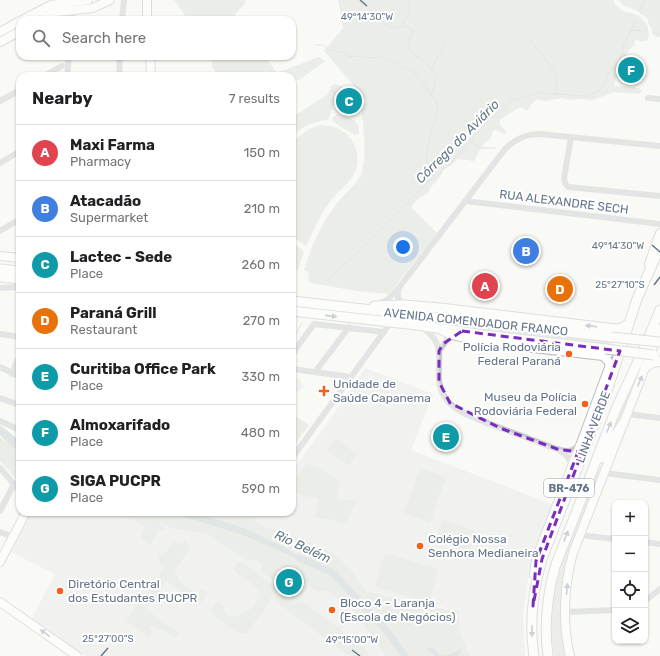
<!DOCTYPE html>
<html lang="en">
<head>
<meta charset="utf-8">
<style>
	:root { --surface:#fff; --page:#f2f2f2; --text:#202124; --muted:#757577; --line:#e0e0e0; --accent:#0f766e }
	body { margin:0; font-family:Rubik,sans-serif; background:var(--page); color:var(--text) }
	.controls { position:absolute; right:12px; bottom:12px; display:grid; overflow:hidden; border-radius:8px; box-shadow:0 1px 3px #0004 }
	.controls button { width:36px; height:36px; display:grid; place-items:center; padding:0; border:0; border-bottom:1px solid var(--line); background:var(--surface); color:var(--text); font:20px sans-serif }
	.you { position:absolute; left:403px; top:247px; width:14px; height:14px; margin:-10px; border:3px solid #fff; border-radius:50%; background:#1a73e8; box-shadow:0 0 0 6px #1a73e833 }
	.badge { display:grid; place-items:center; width:26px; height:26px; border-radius:50%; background:var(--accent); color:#fff; font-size:13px; font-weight:700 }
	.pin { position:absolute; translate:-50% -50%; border:2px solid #fff; box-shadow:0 1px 4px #0006 }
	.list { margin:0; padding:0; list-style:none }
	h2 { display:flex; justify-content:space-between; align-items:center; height:52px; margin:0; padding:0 16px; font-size:17px }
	h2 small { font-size:13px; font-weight:400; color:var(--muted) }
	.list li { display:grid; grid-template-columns:26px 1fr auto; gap:12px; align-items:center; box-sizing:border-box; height:56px; padding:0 16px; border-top:1px solid var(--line) }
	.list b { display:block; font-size:15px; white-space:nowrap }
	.list p { margin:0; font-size:13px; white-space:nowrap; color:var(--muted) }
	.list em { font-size:13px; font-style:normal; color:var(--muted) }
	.icon { flex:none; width:22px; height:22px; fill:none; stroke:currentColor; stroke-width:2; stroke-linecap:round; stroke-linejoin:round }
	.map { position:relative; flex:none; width:660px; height:656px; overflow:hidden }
	.search { position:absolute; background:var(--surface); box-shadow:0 1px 3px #0004; left:16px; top:16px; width:280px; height:44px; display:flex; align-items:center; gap:10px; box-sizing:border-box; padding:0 14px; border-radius:12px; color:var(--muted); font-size:15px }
	.panel { position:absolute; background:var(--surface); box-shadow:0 1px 3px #0004; left:16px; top:72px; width:280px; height:444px; border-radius:12px }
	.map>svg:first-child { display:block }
	.built { fill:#e7e8e7 }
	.green { fill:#dae1d7 }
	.water { fill:#c2ccd2 }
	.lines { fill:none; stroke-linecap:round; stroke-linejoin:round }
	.stream { stroke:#c2ccd2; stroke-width:1 }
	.river { stroke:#c2ccd2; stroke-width:7 }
	.major-casing { stroke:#b9bdc1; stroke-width:10 }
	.highway-casing { stroke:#babdc1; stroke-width:11 }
	.minor { stroke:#c8ccd0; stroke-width:6 }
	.major { stroke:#fff; stroke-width:8 }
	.highway { stroke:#fff; stroke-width:9 }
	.highway-bridge-casing { stroke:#babdc1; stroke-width:11; stroke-linecap:butt }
	.highway-bridge { stroke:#fff; stroke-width:9 }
	.oneway { fill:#939fad }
	.marked { fill:none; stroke:#7b2cbf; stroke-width:3; stroke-dasharray:8 5; stroke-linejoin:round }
	.ticks { fill:none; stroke:#65768a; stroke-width:1.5 }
	.poi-dot { fill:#f2601d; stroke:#fff; stroke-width:1.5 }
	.labels { text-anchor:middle; stroke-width:4; stroke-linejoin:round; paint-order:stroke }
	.shield { fill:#fff; stroke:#939fad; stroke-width:1 }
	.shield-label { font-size:11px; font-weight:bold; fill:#65768a }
	.street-label { font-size:12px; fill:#65768a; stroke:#fff }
	.poi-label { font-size:12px; fill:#65768a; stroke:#fff; text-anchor:start }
	.water-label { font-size:13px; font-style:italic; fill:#617885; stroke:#fff }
	.ticks-label { font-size:10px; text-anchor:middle; fill:#65768a; stroke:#fff; stroke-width:4; stroke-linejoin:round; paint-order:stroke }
</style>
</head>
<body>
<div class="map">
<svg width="660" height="656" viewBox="0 0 660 656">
	<rect width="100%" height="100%" fill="#f9f9f6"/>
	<g class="built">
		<path d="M365 368 433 394 411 450 554 505 530 568 523 615 525 656H470L460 634 459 611 366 591 350 568 348 604 385 656H85L31 620 55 574 11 552 31 512H292V471L330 419Z"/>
		<path d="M293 376 296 380 298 378 304 386 297 392 294 388 292 389Z"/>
	</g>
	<g class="green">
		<path d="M174 0H244L246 2 235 15 239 20H188Z"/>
		<path d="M338 0H613C615 3 616 6 619 8 623 12 629 12 634 14 646 18 651 29 648 40L642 42 635 39 634 45 628 51 621 68 624 74 623 78H616L614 84 615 86 639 88 642 91 640 94 614 92 593 100 577 99 570 100 563 98 545 101 537 99 534 101 527 111C526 110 524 108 522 107 520 106 503 118 500 120V125L506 132V134H504L496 130 493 131 491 138 484 144 476 156 475 160 473 161C467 160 462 159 457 159L452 165 444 169 440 177 430 188 428 193 419 198 411 207 437 233 389 294 357 291 310 283 308 278 309 272 304 270C312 245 321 223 338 202 344 194 355 186 360 177 367 160 364 139 363 122 360 115 362 107 367 101L324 51 343 28Z"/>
		<path d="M618 0H660V37H656L653 34 651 28 648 23V19L634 9 624 6Z"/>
		<path d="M212 56H265L277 73 319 57 325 61 299 80 292 79V76H219L212 67Z"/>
		<path d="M335 84 349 89 348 92 339 90 328 120C310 122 306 126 292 135V117L327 95 332 85Z"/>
		<path d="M337 114C347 117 361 119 359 133L356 135C354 135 334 123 332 121L333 117Z"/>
		<path d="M321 125C328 126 333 126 339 129 356 137 363 159 353 176 347 186 336 193 329 203 319 216 313 232 306 246L292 236V141L309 129Z"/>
		<path d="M292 242 304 251 298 271 293 270 292 273Z"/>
		<path d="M397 314 610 340 608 346 490 332 396 319Z"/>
		<path d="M644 358H647L624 417 606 448 623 403Z"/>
		<path d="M292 414 309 425 292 449Z"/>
		<path d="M0 437 20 453V483L0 461Z"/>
		<path d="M335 438 357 454 349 466 327 450Z"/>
		<path d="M611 448 568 561 567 656H554C546 602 559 570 578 520 587 495 597 471 611 448Z"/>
		<path d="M307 463 322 469 339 482 337 501 357 499 346 525 328 519 316 518 318 499 300 495 292 489V483Z"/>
		<path d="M420 468 446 477 430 523 404 513Z"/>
		<path d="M109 512H230V514L260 512 254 519 261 526 308 541 333 553 350 568 366 591 440 608 459 611 460 634 470 656H385L348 604 325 590 318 592 281 567 271 579 260 570 263 564 256 560 249 561 207 534 171 528 161 523 160 526H164L165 529 162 531 159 529 150 546 141 537 146 527 135 521Z"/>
		<path d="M443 519 477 532 469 553 435 539Z"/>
		<path d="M185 540 190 549 174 571 179 581 197 594 202 588 208 593 199 605 166 581 146 609 179 633 176 637 152 625 149 626 152 631V634L148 637 126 621 165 567 161 564 158 557C165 554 169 548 174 542L182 544Z"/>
		<path d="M385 553 439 569 429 603 375 587Z"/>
		<path d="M237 562H242L277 588V592L272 596 266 607 246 634C232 632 223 622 212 613L211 610 217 602 222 604 224 611 228 617C246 617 252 608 261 595L256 587 233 570Z"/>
		<path d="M280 594 294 604 302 601 341 629 351 640 364 647 369 656H349L275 601 274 599 276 595Z"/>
	</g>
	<g class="water">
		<path d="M0 425 20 441V453L11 446 0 435Z"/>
		<path d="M169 512H191L241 527 284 547 311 564 240 534Z"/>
		<path d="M426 648H433L442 656 451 654 461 649V654L456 656H435Z"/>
	</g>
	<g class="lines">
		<g class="stream">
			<path d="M356 0 369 8 374 14 380 16 381 21C390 29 393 29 404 25L412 30V35L409 38V51C417 56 436 68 436 80 436 85 432 90 431 95L437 102V114L428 143 426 160 432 169 433 176"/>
			<path d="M640 10 645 0"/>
			<path d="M404 24 403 22 408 16 410 6 407 0"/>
			<path d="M631 30 636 19"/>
			<path d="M652 32 660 34"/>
			<path d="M530 40 555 72 557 87 554 92"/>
			<path d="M316 45H323L329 50 342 52 349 57 355 56 368 58 379 57 385 58 397 63 402 67 411 70 415 73 421 82 428 88 431 95"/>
			<path d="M432 70 436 59 439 56 445 45"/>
			<path d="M470 141 481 148H495"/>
			<path d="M326 282C335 271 347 263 357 253 382 229 407 204 431 179L439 175 442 170 447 167 490 119 505 108 511 100 540 93 586 96 595 93 599 90 605 84 608 75 620 60 624 45 631 30 645 31"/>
			<path d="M292 341 302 323"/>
			<path d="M213 519 214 512"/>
		</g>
		<path class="river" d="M300 558 333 573 387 631 405 656"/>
		<defs>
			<g id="major">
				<path d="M147 0V20"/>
				<path d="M22 20 51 5 88 0"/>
				<path d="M39 20 55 12 93 8 110 0"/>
				<path d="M0 32 20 21"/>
				<path d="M0 42 20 31"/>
				<path d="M150 56 151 76"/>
				<path d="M0 256 20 258"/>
				<path d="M649 264 660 233"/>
				<path d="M441 330 452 335 481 342 603 356C614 354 617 342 618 331"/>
				<path d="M0 562 26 512"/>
				<path d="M534 575 536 561 541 546 581 443 610 365 608 361 603 356"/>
				<path d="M0 602 77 656"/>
				<path d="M570 656C562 623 564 585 573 553L660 329"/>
			</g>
			<g id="highway">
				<path d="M0 269 20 271"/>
				<path d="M0 277 20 279"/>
				<path d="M292 301 611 337"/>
				<path d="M374 306 404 305 440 308 616 329 622 328 628 324"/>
				<path d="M292 311 417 325 484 335 606 349"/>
				<path d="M645 367 652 363 660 361"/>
				<path d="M601 458 624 422"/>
				<path d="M534 656C529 624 533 590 542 559L606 394 637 299 660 247"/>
				<path d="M548 656C544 626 547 596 555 567L616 409 646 344 660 310"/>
			</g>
		</defs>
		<use href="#major" class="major-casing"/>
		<use href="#highway" class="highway-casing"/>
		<g class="minor">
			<path d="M59 12 64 20"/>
			<path d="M72 20V11"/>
			<path d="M122 20 124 0"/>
			<path d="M44 76 62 66"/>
			<path d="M67 76 69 56"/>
			<path d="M119 76 120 56"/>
			<path d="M648 98 660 99"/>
			<path d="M0 101 20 90"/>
			<path d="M571 137 564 178 565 183 568 187 660 196"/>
			<path d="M0 163 20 151"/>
			<path d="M465 201 660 224"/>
			<path d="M0 231 20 219"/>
			<path d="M0 288 20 287"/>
			<path d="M398 289V298L404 305"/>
			<path d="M379 304 387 300 398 289 505 149C515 139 525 134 540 134L660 146"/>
			<path d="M421 327C454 347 429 371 444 396 448 403 454 408 462 412 483 423 507 430 530 439 542 443 554 450 567 451 573 451 576 448 580 444"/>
			<path d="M0 334 20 337"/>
			<path d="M439 351 447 339 455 334"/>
			<path d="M292 357 295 350 314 324 384 332"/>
			<path d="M0 367 20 377"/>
			<path d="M292 369 351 377"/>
			<path d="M315 372 349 327"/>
			<path d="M12 374 18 359"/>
			<path d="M0 398 20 405"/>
			<path d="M627 414 660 418"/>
			<path d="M0 421 20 430"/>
			<path d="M559 450C566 455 571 458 571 467"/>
			<path d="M292 458 391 322"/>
			<path d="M0 468 20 491"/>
			<path d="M604 473 660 480"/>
			<path d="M0 511 14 484"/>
			<path d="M0 532 13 537"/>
			<path d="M579 535 615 539"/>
			<path d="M645 542 660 544"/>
			<path d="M645 601 660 589"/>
			<path d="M566 612 615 610"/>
		</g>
		<use href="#major" class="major"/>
		<use href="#highway" class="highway"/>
		<defs>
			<g id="highway-bridge">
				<path d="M611 337 660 342"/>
				<path d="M606 349 654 355"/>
			</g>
		</defs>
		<use href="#highway-bridge" class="highway-bridge-casing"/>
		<use href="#highway-bridge" class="highway-bridge"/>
	</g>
	<defs><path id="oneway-solid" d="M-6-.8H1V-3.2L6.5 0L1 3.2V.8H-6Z"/></defs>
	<g class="oneway">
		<use href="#oneway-solid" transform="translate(331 316) rotate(6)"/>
		<use href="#oneway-solid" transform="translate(591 326) rotate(-173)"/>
		<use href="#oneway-solid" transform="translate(640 381) rotate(-68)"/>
		<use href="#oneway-solid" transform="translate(609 427) rotate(-69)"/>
		<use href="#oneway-solid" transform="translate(566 536) rotate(-69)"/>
		<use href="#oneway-solid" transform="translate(567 589) rotate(-84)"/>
		<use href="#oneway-solid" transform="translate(532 631) rotate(89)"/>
		<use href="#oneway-solid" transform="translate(45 633) rotate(-144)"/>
	</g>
	<path d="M0 0H660V656H0ZM462 331 620 351 542 559 533 606 536 561 578 452 557 449 500 428 450 403 439 382V351L443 344Z" fill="#f9f9f6" fill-opacity=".55" fill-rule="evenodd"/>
	<path class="marked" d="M462 331 620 351 542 559 533 606 536 561 578 452 557 449 500 428 450 403 439 382V351L443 344Z"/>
	<path class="ticks" d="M360 0 367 6M652 245 660 252M654 285 660 277M352 650 360 656M101 656 108 648"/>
	<g class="poi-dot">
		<circle cx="569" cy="354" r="4"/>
		<path d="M322 385h4v4h4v4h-4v4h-4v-4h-4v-4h4z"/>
		<circle cx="585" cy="404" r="4"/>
		<circle cx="420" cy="546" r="4"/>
		<circle cx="60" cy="591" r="4"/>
		<circle cx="332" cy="610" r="4"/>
	</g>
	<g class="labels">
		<rect class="shield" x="544" y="479" width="50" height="18" rx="3"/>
		<g class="shield-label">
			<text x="569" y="492">BR-476</text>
		</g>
		<g class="street-label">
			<text transform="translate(564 202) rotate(7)" y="4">RUA ALEXANDRE SECH</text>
			<text transform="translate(476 322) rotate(6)" y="4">AVENIDA COMENDADOR FRANCO</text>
			<text transform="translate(593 427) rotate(-69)" y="4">LINHA VERDE</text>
		</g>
		<g class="poi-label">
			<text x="561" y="351" text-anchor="end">Polícia Rodoviária<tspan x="561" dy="14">Federal Paraná</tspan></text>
			<text x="333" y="388">Unidade de<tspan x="333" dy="14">Saúde Capanema</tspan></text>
			<text x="577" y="401" text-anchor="end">Museu da Polícia<tspan x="577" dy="14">Rodoviária Federal</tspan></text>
			<text x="428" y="543">Colégio Nossa<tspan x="428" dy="14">Senhora Medianeira</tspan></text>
			<text x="68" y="588">Diretório Central<tspan x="68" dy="14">dos Estudantes PUCPR</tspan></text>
			<text x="340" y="607">Bloco 4 - Laranja<tspan x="340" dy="14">(Escola de Negócios)</tspan></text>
		</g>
		<g class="water-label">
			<text transform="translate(457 141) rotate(-45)" y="5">Córrego do Aviário</text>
			<text transform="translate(303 546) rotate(25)" y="5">Rio Belém</text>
		</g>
	</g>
	<g class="ticks-label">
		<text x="367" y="20">49°14'30"W</text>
		<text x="618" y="249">49°14'30"W</text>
		<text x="620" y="288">25°27'10"S</text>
		<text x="108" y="642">25°27'00"S</text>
		<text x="352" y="643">49°15'00"W</text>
	</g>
</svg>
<div class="controls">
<button>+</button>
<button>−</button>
<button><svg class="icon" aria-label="locate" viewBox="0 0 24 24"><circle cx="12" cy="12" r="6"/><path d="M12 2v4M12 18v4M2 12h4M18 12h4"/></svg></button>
<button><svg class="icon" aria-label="layers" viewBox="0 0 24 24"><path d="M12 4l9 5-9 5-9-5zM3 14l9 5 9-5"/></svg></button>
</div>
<div class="you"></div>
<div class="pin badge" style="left:485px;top:286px;background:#e0444e">A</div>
<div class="pin badge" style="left:526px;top:251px;background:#3f7fe0">B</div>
<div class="pin badge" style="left:349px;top:101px;background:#0f9aa8">C</div>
<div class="pin badge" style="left:560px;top:289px;background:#e8710a">D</div>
<div class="pin badge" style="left:446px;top:437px;background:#0f9aa8">E</div>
<div class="pin badge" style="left:631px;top:70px;background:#0f9aa8">F</div>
<div class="pin badge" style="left:289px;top:582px;background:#0f9aa8">G</div>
<div class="search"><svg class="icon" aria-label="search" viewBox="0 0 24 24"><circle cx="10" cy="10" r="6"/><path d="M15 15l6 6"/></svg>Search here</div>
<section class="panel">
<h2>Nearby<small>7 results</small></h2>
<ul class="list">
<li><span class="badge" style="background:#e0444e">A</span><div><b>Maxi Farma</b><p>Pharmacy</p></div><em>150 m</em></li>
<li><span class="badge" style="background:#3f7fe0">B</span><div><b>Atacadão</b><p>Supermarket</p></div><em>210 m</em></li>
<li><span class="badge" style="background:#0f9aa8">C</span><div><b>Lactec - Sede</b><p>Place</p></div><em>260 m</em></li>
<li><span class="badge" style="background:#e8710a">D</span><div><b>Paraná Grill</b><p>Restaurant</p></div><em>270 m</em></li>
<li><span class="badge" style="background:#0f9aa8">E</span><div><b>Curitiba Office Park</b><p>Place</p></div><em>330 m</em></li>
<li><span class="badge" style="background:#0f9aa8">F</span><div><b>Almoxarifado</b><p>Place</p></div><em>480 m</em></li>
<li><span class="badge" style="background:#0f9aa8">G</span><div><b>SIGA PUCPR</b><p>Place</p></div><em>590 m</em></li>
</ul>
</section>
</div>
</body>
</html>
